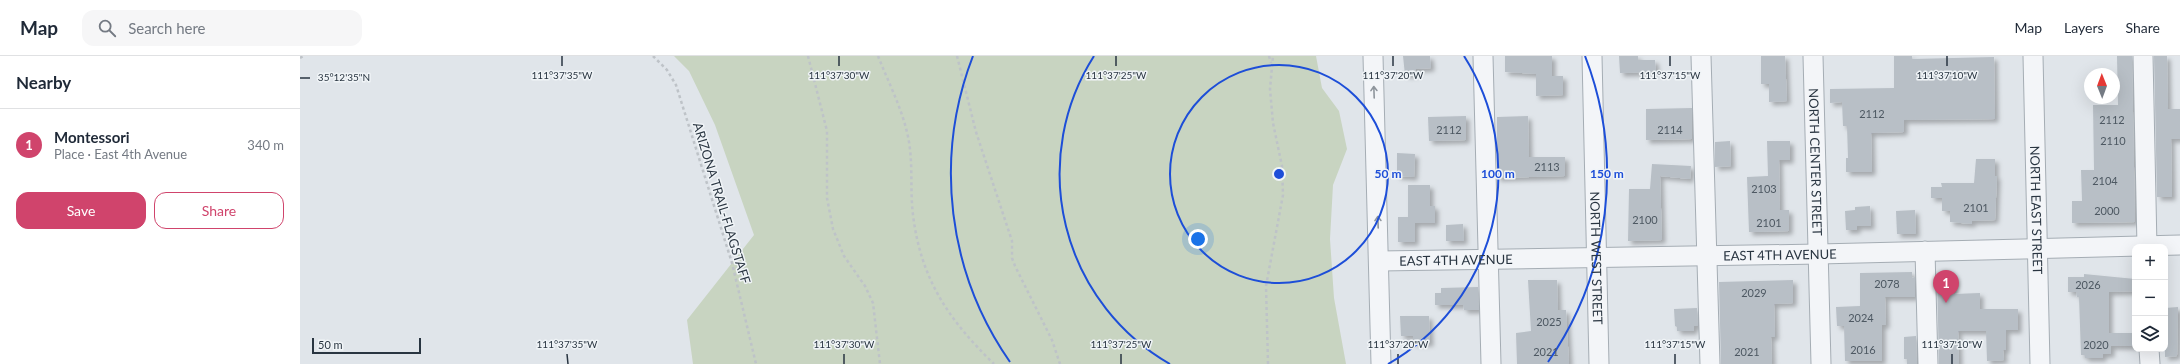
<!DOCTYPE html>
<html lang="en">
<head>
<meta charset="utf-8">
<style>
	:root { --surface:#fff; --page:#f6f6f7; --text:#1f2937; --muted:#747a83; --line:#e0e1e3; --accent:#d0446c }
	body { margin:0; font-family:Lato,sans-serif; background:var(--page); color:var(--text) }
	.controls { position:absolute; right:12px; bottom:12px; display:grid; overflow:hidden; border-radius:8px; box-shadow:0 4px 16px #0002 }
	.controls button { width:36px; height:36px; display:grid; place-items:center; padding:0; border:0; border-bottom:1px solid var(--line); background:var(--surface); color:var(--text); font:20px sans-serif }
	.compass { position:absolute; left:1784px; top:12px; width:36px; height:36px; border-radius:50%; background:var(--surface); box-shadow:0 4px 16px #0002; rotate:359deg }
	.scale { position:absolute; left:12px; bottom:10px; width:109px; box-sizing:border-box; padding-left:4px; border:2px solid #293541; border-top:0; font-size:11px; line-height:14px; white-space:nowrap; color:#293541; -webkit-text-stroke:3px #f0f4f7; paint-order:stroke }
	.you { position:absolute; left:898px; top:183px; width:14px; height:14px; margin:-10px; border:3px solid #fff; border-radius:50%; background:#1a73e8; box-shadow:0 0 0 6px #1a73e833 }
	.badge { display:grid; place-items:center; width:26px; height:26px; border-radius:50%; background:var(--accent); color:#fff; font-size:13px; font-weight:700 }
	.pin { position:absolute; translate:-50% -33px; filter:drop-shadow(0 1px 2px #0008) }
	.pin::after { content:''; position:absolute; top:21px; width:14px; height:12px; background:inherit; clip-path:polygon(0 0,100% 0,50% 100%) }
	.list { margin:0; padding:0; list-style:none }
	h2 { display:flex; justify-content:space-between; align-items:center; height:52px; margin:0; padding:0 16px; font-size:17px }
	h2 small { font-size:13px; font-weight:400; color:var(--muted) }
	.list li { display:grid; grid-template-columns:26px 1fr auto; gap:12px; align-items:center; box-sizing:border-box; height:72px; padding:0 16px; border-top:1px solid var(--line) }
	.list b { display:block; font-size:15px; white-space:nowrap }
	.list p { margin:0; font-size:13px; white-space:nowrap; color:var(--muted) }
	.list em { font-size:13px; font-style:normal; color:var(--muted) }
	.actions { display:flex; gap:8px; padding:12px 16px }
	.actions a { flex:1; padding:9px 0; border:1px solid var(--accent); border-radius:12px; text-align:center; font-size:14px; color:var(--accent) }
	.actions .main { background:var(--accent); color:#fff }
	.icon { flex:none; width:22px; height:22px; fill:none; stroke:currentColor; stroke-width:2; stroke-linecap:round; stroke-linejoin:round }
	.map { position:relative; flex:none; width:1880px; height:308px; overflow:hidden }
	header { display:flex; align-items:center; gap:24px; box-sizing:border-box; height:56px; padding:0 20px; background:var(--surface); border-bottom:1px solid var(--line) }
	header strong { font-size:19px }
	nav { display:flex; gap:22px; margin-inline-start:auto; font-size:14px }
	.search { width:280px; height:36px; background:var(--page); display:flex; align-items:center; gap:10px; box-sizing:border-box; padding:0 14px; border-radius:12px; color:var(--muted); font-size:15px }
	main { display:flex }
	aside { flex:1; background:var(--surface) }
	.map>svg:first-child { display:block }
	.green { fill:#c8d4c1 }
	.building { fill:#b8bfc6; filter:url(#shadow) }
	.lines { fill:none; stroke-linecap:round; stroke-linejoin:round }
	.minor-casing { stroke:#a5adb4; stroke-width:21 }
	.path { stroke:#bec3c8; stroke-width:2.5; stroke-dasharray:3 3; stroke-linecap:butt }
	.minor { stroke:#f3f5f8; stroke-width:19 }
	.oneway { stroke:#8e959c }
	.ticks { fill:none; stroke:#293541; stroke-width:1.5 }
	.ring { fill:none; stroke:#1d4ed8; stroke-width:2 }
	.labels { text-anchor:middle; stroke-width:3; stroke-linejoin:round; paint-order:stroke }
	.number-label { font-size:11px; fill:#4d5862 }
	.street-label { font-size:13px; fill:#293541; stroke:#f0f4f7 }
	.ticks-label { font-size:10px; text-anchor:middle; fill:#293541; stroke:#f0f4f7; stroke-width:3; stroke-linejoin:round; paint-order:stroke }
	.centre { fill:#1d4ed8; stroke:#f0f4f7; stroke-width:2 }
	.ring-label { font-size:12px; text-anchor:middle; font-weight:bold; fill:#1d4ed8; stroke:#f0f4f7; stroke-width:3; stroke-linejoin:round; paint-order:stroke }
</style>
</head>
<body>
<header>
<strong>Map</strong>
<div class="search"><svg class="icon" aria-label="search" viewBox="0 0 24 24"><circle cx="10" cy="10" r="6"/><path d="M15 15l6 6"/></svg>Search here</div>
<nav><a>Map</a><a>Layers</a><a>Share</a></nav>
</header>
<main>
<aside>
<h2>Nearby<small></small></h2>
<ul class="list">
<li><span class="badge">1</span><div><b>Montessori</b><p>Place · East 4th Avenue</p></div><em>340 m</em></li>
</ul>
<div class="actions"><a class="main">Save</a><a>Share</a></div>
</aside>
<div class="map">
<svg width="1880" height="308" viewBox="0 0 1880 308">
	<defs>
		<filter id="shadow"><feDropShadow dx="3.5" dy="3.5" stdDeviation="2" flood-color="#0004"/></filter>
	</defs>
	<rect width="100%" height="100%" fill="#e0e5ea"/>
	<path class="green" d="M374 0H1016L1022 32 1039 55 1047 93 1033 129 1030 183 1034 242 1046 308H393L387 264 454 179 415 69 389 15Z"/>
	<g class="building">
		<path d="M1103 0H1130L1131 12 1115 13 1116 18 1105 19Z"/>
		<path d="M1205 0H1252V20H1263V39L1236 40V18L1205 16Z"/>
		<path d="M1319 0H1338V4H1355L1356 16 1320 17Z"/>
		<path d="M1461 0H1485L1487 45 1469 46V28H1461Z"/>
		<path d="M1594 0H1612V3L1694 1 1695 63 1604 64V76L1571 77 1572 116H1546V102H1548L1547 70H1543L1542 46 1530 47V33L1594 32Z"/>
		<path d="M1817 0H1832L1835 166 1772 167V145H1782L1781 114H1794L1793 49H1818Z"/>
		<path d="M1854 0H1867L1868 53H1880V83H1871L1872 141H1857Z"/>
		<path d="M1392 52V83L1346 84V53Z"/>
		<path d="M1166 60V84L1129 85 1128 61Z"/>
		<path d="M1228 60 1229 101H1265V120L1197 122V61Z"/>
		<path d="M1430 85 1431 110 1415 111V86Z"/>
		<path d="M1467 85H1490V104H1479L1480 154H1489V175L1449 176 1447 121 1468 120Z"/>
		<path d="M1097 97 1115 98 1114 121 1097 120Z"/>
		<path d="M1676 103H1695V120H1697L1695 164 1672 165V168L1650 166V155H1642V142H1631V131H1642L1641 127H1674Z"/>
		<path d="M1352 108 1391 110 1390 123 1360 120 1362 184 1328 185 1329 133H1350Z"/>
		<path d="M1108 129H1130V150H1135V167H1115V186H1098V161H1108Z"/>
		<path d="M1570 150 1571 170H1557V174H1546L1545 155 1555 154V151Z"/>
		<path d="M1615 154 1616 178H1597L1596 155Z"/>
		<path d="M1163 168 1164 185H1146V169Z"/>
		<path d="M1612 216V222L1615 221V241H1585L1586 269H1582V305H1545L1544 270H1537L1536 251 1560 250V217Z"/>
		<path d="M1784 218 1835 223V235L1809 236V277H1835V290H1811V298H1803V302H1785V299H1781L1779 241H1777L1776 236H1768V221H1784Z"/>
		<path d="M1637 221H1654V238L1680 237V253H1718V274H1706V294H1703L1704 304 1687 305 1686 275H1658L1659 308H1639Z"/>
		<path d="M1228 224H1257L1258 254H1266L1269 308H1217L1216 277 1231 275Z"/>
		<path d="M1493 224V247L1474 248 1475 281H1471L1472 308H1421L1419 226Z"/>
		<path d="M1178 231 1179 254H1164L1163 249H1135V237H1141V232Z"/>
		<path d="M1878 251 1877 300 1865 301V252Z"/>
		<path d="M1397 252 1398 270H1394V275H1377V271L1375 270 1374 253Z"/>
		<path d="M1100 260H1129L1130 287H1113V280H1101Z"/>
		<path d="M1616 280 1617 308H1607V303H1604V281Z"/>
	</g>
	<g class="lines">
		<defs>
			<g id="minor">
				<path d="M1073 0 1081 308"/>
				<path d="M1183 0 1191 308"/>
				<path id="s1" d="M1292 0 1299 308"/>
				<path d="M1401 0 1410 308"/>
				<path id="s2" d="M1513 0 1521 308"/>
				<path id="s3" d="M1733 0 1740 308"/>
				<path d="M1843 0 1847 191"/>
				<path d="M1625 195 1628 308"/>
				<path id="s4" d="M1080 205 1519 198 1880 189"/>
				<path d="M1849 293 1850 308"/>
			</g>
		</defs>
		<use href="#minor" class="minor-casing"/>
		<g class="path">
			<path d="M353 0 367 14 376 29 432 207 456 308"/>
			<path d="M508 0 527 75V142L533 173 544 200 565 230 573 247 580 308"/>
			<path d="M578 0C589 28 604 56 609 86 613 110 610 135 613 159 621 224 649 264 694 308"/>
			<path d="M657 0 676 76 712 185V202L715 210 752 284 760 308"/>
			<path d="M969 0 971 7"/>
			<path d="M0 2 3 0"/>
			<path d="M968 308 966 230 983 139 982 110 973 67 970 33 973 0"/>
		</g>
		<use href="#minor" class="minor"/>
	</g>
	<defs><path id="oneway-shaft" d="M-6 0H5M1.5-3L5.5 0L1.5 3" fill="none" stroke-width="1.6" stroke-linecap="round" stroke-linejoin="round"/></defs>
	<g class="oneway">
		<use href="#oneway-shaft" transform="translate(1074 36) rotate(-92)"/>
		<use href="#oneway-shaft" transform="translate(1078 166) rotate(-92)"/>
	</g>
	<path class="ticks" d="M262 0V10M539 0V10M816 0V10M1093 0V10M1370 0V10M1647 0V10M0 22H10M267 298 268 308M544 298V308M821 298V308M1098 298V308M1375 298V308M1652 298V308"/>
	<g class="ring">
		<circle cx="979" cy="118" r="109"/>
		<path d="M870 308A219 219 0 0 1 794 0M1164 0A219 219 0 0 1 1088 308"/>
		<path d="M710 306A328 328 0 0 1 673 0M1285 0A328 328 0 0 1 1248 306"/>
	</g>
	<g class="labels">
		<g class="number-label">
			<text x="1572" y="62">2112</text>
			<text x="1812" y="68">2112</text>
			<text x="1149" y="78">2112</text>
			<text x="1370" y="78">2114</text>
			<text x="1813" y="89">2110</text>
			<text x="1247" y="115">2113</text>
			<text x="1805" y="129">2104</text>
			<text x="1464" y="137">2103</text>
			<text x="1676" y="156">2101</text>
			<text x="1807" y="159">2000</text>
			<text x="1345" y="168">2100</text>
			<text x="1469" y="171">2101</text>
			<text x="1587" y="232">2078</text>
			<text x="1788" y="233">2026</text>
			<text x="1454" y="241">2029</text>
			<text x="1561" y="266">2024</text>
			<text x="1249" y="270">2025</text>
			<text x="1796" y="293">2020</text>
			<text x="1563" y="298">2016</text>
			<text x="1246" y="300">2021</text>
			<text x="1447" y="300">2021</text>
		</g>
		<g class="street-label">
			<text dy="5" stroke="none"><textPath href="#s2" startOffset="106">NORTH CENTER STREET</textPath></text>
			<text transform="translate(422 147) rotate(73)" y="5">ARIZONA TRAIL-FLAGSTAFF</text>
			<text dy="5" stroke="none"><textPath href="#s3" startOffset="154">NORTH EAST STREET</textPath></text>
			<text dy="5" stroke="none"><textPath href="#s4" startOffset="400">EAST 4TH AVENUE</textPath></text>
			<text dy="5" stroke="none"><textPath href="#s1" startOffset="202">NORTH WEST STREET</textPath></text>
			<text dy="5" stroke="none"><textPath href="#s4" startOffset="76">EAST 4TH AVENUE</textPath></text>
		</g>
	</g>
	<g class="ticks-label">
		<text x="262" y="23">111°37'35"W</text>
		<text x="539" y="23">111°37'30"W</text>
		<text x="816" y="23">111°37'25"W</text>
		<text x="1093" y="23">111°37'20"W</text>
		<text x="1370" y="23">111°37'15"W</text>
		<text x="1647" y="23">111°37'10"W</text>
		<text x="44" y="25">35°12'35"N</text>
		<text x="267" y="292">111°37'35"W</text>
		<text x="544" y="292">111°37'30"W</text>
		<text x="821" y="292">111°37'25"W</text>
		<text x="1098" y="292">111°37'20"W</text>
		<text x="1375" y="292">111°37'15"W</text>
		<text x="1652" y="292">111°37'10"W</text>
	</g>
	<circle cx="979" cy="118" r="6" class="centre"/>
	<g class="ring-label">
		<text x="1088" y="122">50 m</text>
		<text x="1198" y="122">100 m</text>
		<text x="1307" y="122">150 m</text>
	</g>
</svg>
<div class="controls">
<button>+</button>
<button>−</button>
<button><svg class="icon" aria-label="layers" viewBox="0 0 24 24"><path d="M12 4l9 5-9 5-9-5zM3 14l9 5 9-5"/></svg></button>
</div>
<svg class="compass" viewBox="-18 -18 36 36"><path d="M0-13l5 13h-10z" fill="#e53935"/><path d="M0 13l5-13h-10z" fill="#747a83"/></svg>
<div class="scale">50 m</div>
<div class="you"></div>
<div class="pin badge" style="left:1646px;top:247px">1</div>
</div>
</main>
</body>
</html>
